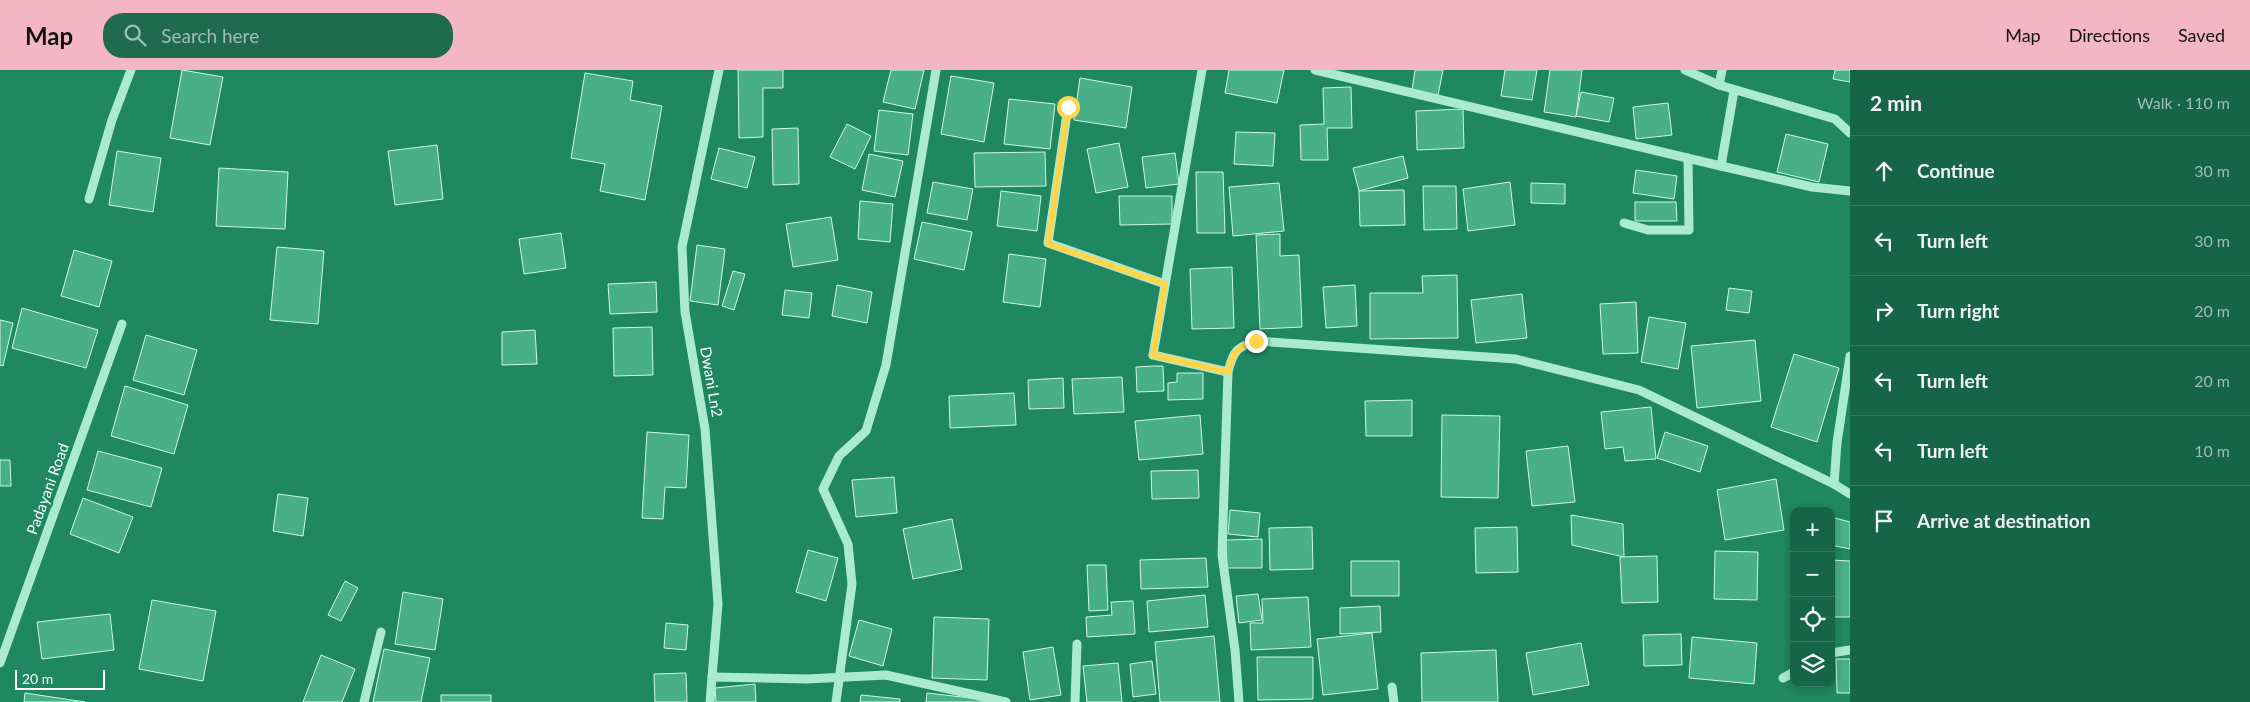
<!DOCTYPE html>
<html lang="en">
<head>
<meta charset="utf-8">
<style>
	:root { --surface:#176549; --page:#206b50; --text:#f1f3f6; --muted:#9ebdb4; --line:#367961; --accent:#f4b5c4 }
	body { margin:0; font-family:Lato,sans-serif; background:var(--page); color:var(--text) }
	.controls { position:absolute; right:15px; bottom:15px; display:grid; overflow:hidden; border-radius:10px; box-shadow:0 2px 8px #0003 }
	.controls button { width:45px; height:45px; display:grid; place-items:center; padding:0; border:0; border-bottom:1px solid var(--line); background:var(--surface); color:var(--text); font:25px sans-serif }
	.scale { position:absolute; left:15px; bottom:12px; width:90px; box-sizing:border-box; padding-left:5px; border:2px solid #fff; border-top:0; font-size:14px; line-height:18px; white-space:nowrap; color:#fff; -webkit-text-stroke:4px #1f8761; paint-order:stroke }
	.stop { position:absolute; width:15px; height:15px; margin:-11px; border:4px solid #ffd54a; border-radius:50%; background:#fff }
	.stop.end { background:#ffd54a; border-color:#fff; box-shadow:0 1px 5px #0008 }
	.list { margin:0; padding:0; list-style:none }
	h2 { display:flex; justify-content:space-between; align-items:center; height:65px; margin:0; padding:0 20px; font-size:21px }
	h2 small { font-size:16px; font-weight:400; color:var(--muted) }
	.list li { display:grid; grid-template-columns:32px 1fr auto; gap:15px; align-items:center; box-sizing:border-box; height:70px; padding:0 20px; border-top:1px solid var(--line) }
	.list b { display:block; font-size:19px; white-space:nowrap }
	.list em { font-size:16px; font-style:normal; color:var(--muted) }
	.icon { flex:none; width:28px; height:28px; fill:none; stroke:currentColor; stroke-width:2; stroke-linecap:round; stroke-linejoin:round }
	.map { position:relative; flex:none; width:1850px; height:632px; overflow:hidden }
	header { display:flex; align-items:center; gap:30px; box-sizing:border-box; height:70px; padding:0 25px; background:var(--accent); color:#111 }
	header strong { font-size:24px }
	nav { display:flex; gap:28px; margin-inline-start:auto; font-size:18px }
	.search { width:350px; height:45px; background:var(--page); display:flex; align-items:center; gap:12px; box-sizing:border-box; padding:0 18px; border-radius:20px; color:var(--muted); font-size:19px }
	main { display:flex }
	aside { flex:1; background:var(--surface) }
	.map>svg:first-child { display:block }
	.building { fill:#48af88; stroke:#cdf8e7 }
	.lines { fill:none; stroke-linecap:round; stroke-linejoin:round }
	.minor { stroke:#a9ead1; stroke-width:9 }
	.route { stroke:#ffd54a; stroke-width:6 }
	.labels { text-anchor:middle; stroke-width:5; stroke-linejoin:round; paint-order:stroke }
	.street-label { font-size:15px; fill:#fff; stroke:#1f8761 }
</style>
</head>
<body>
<header>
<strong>Map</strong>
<div class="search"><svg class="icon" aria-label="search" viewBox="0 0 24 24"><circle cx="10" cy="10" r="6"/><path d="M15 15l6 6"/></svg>Search here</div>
<nav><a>Map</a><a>Directions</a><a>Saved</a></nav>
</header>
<main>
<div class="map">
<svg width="1850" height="632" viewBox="0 0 1850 632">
	<rect width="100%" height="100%" fill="#1f8761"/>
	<g class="building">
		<path d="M182 0 223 7 210 75 170 68Z"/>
		<path d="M738 0H783V18H763V67L739 68Z"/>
		<path d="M891 0H924L915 39 883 32Z"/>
		<path d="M1229 0H1284L1277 33 1225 23Z"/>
		<path d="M1415 0H1443L1438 25 1412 20Z"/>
		<path d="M1505 0H1537L1532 30 1501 26Z"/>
		<path d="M1550 0H1582L1576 47 1544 42Z"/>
		<path d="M1835 0H1850V12L1833 9Z"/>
		<path d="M585 3 633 11 630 30 662 36 645 130 600 121 605 94 571 88Z"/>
		<path d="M951 6 994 13 984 72 941 64Z"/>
		<path d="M1080 8 1132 17 1126 58 1074 50Z"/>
		<path d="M1351 17 1352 58H1327L1328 90H1301L1300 55 1324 54 1323 18Z"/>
		<path d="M1581 22 1614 28 1609 52 1576 46Z"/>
		<path d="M1009 29 1055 34 1050 79 1004 74Z"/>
		<path d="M1668 33 1672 65 1636 69 1633 37Z"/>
		<path d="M1463 39 1464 78 1417 80 1416 41Z"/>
		<path d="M879 40 913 44 908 85 874 81Z"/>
		<path d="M847 54 871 66 855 99 830 87Z"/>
		<path d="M798 58 799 114 773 115 772 59Z"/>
		<path d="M1236 62 1275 63 1273 96 1234 94Z"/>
		<path d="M1786 64 1828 74 1819 112 1777 102Z"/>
		<path d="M1119 73 1128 117 1096 123 1087 79Z"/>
		<path d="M437 75 443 129 395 135 388 81Z"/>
		<path d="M719 78 755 87 747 118 711 109Z"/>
		<path d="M117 81 161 88 153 142 109 135Z"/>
		<path d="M1045 82 1046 116 975 117 974 83Z"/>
		<path d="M1175 83 1179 114 1146 118 1142 87Z"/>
		<path d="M869 84 903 91 895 127 862 120Z"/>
		<path d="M1403 86 1408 108 1359 121 1353 98Z"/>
		<path d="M219 98 288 102 285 159 216 156Z"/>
		<path d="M1636 100 1677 106 1674 129 1633 123Z"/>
		<path d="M1196 102H1223L1225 163H1197Z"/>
		<path d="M933 112 973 119 967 150 927 143Z"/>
		<path d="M1510 112 1515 155 1468 161 1463 119Z"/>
		<path d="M1279 113 1284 161 1233 166 1229 117Z"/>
		<path d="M1531 113 1565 114V134L1531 133Z"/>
		<path d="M1423 116H1456L1457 159 1424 160Z"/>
		<path d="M1404 120 1405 155 1360 156 1359 121Z"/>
		<path d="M1001 121 1041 126 1037 161 997 156Z"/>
		<path d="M1119 126H1172V154L1120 155Z"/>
		<path d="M860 131 893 134 890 172 858 169Z"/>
		<path d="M1635 132H1676L1677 151H1635Z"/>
		<path d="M831 147 838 190 793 197 786 154Z"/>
		<path d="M922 152 972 162 964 200 914 189Z"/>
		<path d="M561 163 566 198 524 204 519 169Z"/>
		<path d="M1280 164V186L1299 185 1302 257 1260 259 1256 165Z"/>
		<path d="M697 175 725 179 718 235 690 231Z"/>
		<path d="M277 177 324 181 318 254 270 250Z"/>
		<path d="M74 180 112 191 99 237 61 226Z"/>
		<path d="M1009 184 1046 189 1040 237 1003 232Z"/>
		<path d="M1232 197 1234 258 1192 259 1190 199Z"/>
		<path d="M733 201 745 204 734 240 722 236Z"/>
		<path d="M1457 205 1458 268 1370 269V223H1423L1422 206Z"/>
		<path d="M656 212 657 242 610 244 608 214Z"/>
		<path d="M837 215 872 222 867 253 832 246Z"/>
		<path d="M1355 215 1357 256 1326 258 1323 217Z"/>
		<path d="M1729 218 1752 221 1749 243 1726 240Z"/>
		<path d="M785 220 812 223 809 248 782 245Z"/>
		<path d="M1522 224 1527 268 1476 273 1471 230Z"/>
		<path d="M1636 232 1638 283 1603 284 1600 234Z"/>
		<path d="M22 238 98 260 86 298 12 278Z"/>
		<path d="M1649 247 1686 253 1678 299 1641 292Z"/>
		<path d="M0 250 13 253 3 296 0 295Z"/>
		<path d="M652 257 653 305 614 306 613 258Z"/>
		<path d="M535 260 537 294 502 295V262Z"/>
		<path d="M146 265 197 280 184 325 133 310Z"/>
		<path d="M1755 270 1761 331 1697 338 1691 276Z"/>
		<path d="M1794 284 1839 298 1817 372 1771 357Z"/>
		<path d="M1153 296H1163L1164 321 1137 322 1136 297Z"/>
		<path d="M1177 303H1203V329L1168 330V313L1177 312Z"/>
		<path d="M1122 307 1124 342 1074 344 1072 309Z"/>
		<path d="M1063 308 1064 338 1029 339 1028 310Z"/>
		<path d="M125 316 188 335 174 384 111 366Z"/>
		<path d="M1014 323 1016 355 950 358 949 326Z"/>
		<path d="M1412 330V366H1366L1365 331Z"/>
		<path d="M1651 337 1656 389 1625 391 1623 377 1605 379 1601 342Z"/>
		<path d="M1200 345 1203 384 1139 390 1135 351Z"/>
		<path d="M1442 345 1500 346 1498 428 1441 427Z"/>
		<path d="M647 362 689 365 686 418 665 417 663 449 642 448Z"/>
		<path d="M1665 362 1708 376 1700 402 1657 388Z"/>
		<path d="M1568 376 1575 432 1532 436 1526 381Z"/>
		<path d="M98 381 162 398 151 437 87 420Z"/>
		<path d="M0 390H10L11 416H0Z"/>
		<path d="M1198 400 1199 428 1152 429 1151 401Z"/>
		<path d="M894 407 897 443 856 447 852 410Z"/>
		<path d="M1776 409 1784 460 1725 470 1717 420Z"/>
		<path d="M278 424 308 428 303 466 273 461Z"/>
		<path d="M83 428 133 447 119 483 70 464Z"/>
		<path d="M1230 440 1260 443 1258 467 1228 464Z"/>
		<path d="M1571 445 1623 454 1624 487 1572 475Z"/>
		<path d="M1831 447 1850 452V479L1831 475Z"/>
		<path d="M952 449 962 499 913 509 903 459Z"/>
		<path d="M1312 457 1313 499 1270 500 1269 458Z"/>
		<path d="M1517 457 1518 502 1476 503 1475 458Z"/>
		<path d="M1262 469V498H1227L1226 470Z"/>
		<path d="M808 480 838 488 826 531 796 522Z"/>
		<path d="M1715 481 1758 482 1757 530 1714 529Z"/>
		<path d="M1657 486 1658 532 1622 533 1620 487Z"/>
		<path d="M1206 488 1208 517 1141 519 1140 490Z"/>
		<path d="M1831 490 1850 491V547H1831Z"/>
		<rect x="1351" y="491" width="48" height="35"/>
		<path d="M1087 495H1106L1108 540 1089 541Z"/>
		<path d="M345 511 358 518 341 551 328 545Z"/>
		<path d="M403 522 443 529 435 580 395 574Z"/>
		<path d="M1258 524 1262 550 1239 553 1236 526Z"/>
		<path d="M1205 525 1208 557 1149 562 1147 531Z"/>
		<path d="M1308 527 1311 577 1251 580 1250 553H1263L1262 529Z"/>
		<path d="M152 530 216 541 203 611 139 599Z"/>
		<path d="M1133 531 1135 564 1087 567 1086 547 1112 545 1111 532Z"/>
		<path d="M1380 536 1381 562 1340 564V538Z"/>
		<path d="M110 544 114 580 42 589 37 552Z"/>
		<path d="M934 547 989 549 987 610 932 608Z"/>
		<path d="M859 550 892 559 883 596 849 586Z"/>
		<path d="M666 553 688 555 686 580 664 578Z"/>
		<path d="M1372 563 1378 619 1323 625 1317 569Z"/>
		<path d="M1681 564 1682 595 1644 596 1643 565Z"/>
		<path d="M1214 566 1220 632H1160L1155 572Z"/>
		<path d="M1692 567 1757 573 1754 614 1689 608Z"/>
		<path d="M1581 573 1589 615 1533 625 1526 583Z"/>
		<path d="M1053 577 1061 625 1030 630 1023 582Z"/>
		<path d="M384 579 430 588 421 632H373Z"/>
		<path d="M1496 580 1498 632H1422L1421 583Z"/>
		<path d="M321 585 355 599 342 632H303Z"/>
		<path d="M1257 587H1313V629L1258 630Z"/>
		<path d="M1836 589H1850V623H1837Z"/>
		<path d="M1152 591 1156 624 1133 627 1130 594Z"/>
		<path d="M1118 593 1122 632H1087L1083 596Z"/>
		<path d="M686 603 687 632H655L654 604Z"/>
		<path d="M755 614 756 632H716L715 618Z"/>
		<path d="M25 623 85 632H24Z"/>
		<path d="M927 623 988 630V632H926Z"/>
		<rect x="441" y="625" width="50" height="7"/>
		<path d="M861 625 900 629V632H860Z"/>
	</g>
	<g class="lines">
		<g class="minor">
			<path d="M1202 0 1153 285 1228 302"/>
			<path d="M1315 0 1721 96 1734 21"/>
			<path d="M1685 0 1719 15"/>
			<path d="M1722 0 1719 15 1835 49 1850 63"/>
			<path d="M1068 37 1048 173 1165 214"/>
			<path d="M1721 96 1812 117 1850 121"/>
			<path d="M89 129 112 50 131 0"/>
			<path d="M1624 153 1648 160H1689L1688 88"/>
			<path d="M1850 286 1837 373 1834 414 1850 424"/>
			<path d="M1831 583 1850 580"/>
			<path d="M0 593 122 254"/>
			<path d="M712 607 807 609 886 605 1006 632"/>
			<path d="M1783 608 1794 602"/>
			<path d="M1392 617 1394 632"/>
			<path d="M364 632 381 562"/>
			<path d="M710 632 718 534 705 359 685 242 682 177 719 0"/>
			<path d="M836 632 852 514 848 474 823 419 839 386 866 361 886 295 936 0"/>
			<path d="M1075 632 1077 574"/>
			<path d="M1239 632 1235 580 1222 485 1228 302C1233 282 1236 277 1256 271L1516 289 1639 320 1834 414"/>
		</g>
	</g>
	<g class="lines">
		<path class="route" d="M1068 37 1048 174 1165 214 1153 285 1228 302C1233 282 1236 277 1256 271"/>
	</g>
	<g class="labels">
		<g class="street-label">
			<text transform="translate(711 312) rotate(80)" y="5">Dwani Ln2</text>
			<text transform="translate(48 419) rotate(-70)" y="5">Padayani Road</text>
		</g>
	</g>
</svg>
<div class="controls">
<button>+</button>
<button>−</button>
<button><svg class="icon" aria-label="locate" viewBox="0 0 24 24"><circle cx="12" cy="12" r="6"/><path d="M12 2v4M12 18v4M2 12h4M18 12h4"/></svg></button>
<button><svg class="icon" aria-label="layers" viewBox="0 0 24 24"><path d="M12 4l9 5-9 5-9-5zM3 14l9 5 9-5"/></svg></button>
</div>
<div class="scale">20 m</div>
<div class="stop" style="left:1068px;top:37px"></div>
<div class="stop end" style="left:1256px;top:271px"></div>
</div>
<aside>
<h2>2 min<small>Walk · 110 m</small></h2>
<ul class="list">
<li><svg class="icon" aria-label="ahead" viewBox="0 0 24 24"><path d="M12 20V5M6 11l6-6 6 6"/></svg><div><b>Continue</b></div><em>30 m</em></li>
<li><svg class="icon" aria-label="left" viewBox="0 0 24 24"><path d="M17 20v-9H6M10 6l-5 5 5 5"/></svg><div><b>Turn left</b></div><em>30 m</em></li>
<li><svg class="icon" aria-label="right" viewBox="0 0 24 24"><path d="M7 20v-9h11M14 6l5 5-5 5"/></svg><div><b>Turn right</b></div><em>20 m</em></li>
<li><svg class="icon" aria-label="left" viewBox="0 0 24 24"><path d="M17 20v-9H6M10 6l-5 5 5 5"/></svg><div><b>Turn left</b></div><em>20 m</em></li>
<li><svg class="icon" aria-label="left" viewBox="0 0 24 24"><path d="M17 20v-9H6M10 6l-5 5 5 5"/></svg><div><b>Turn left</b></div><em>10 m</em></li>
<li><svg class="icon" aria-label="arrive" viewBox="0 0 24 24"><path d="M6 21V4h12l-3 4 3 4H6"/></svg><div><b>Arrive at destination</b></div></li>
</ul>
</aside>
</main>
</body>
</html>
